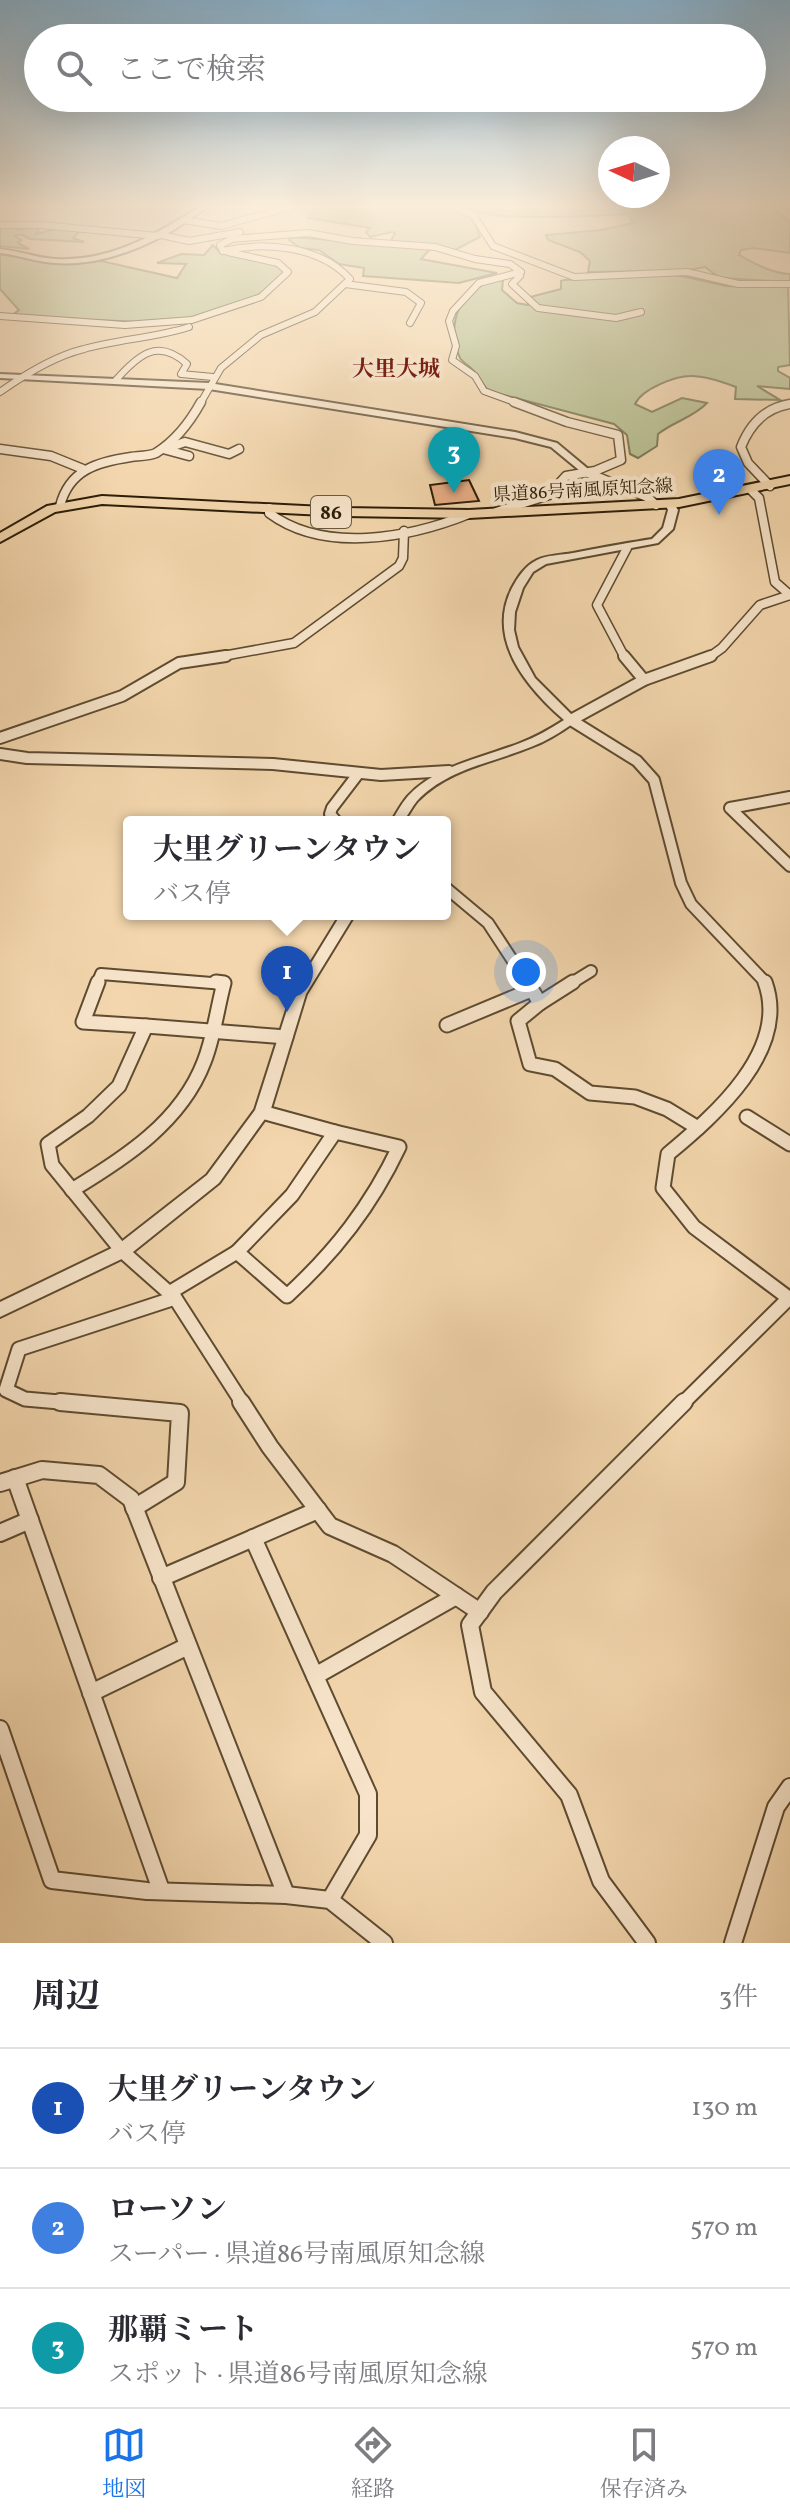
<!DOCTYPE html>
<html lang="ja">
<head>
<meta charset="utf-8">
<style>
	:root { --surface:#fff; --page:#f7f7f7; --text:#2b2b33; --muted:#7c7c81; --line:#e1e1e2; --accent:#1a73e8 }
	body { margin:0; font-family:Vollkorn,"Noto Serif JP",serif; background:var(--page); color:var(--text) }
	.compass { position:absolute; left:598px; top:136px; width:72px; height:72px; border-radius:50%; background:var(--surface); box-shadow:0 8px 32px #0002; rotate:274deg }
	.you { position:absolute; left:526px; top:972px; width:28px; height:28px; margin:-20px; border:6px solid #fff; border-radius:50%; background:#1a73e8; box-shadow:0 0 0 12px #1a73e833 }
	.badge { display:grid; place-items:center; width:52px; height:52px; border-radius:50%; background:var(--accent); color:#fff; font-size:26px; font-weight:700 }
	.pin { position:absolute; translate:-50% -66px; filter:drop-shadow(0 2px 4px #0008) }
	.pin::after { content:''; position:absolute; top:42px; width:28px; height:24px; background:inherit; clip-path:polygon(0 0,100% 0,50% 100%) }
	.popup { position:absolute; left:123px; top:816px; width:328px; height:104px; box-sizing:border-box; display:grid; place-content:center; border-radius:8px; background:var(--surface); filter:drop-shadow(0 2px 6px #0005); font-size:26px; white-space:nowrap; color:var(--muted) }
	.popup b { font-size:30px; color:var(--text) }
	.popup::after { content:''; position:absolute; left:50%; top:100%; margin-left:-16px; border:16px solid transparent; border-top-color:var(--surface) }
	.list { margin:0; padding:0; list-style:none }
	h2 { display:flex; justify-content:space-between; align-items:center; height:104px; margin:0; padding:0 32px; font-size:34px }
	h2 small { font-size:26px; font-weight:400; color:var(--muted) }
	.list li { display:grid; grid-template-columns:52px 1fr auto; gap:24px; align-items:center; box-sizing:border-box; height:120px; padding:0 32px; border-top:2px solid var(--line) }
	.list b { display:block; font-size:30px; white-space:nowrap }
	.list p { margin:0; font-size:26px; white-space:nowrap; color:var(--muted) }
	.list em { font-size:26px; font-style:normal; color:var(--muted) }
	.icon { flex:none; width:44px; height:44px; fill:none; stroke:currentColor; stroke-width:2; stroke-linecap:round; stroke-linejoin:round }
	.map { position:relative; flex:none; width:790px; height:1943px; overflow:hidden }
	.search { position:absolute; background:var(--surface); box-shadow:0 8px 32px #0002; left:24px; right:24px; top:24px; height:88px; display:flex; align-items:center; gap:20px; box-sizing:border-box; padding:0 28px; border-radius:44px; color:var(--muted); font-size:30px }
	.sheet { height:464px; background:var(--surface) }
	nav { display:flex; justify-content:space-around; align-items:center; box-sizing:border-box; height:112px; border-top:2px solid var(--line); background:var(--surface); font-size:22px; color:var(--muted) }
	nav a { display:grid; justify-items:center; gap:4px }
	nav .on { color:var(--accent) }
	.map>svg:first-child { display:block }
	.green { fill:#b4bf8f; stroke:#706e4b; stroke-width:2 }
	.building { fill:#e9ae86; stroke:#2c1d07; stroke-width:2 }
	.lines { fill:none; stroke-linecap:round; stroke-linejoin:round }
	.minor-far4-casing { stroke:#5e4b30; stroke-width:8 }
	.minor-far3-casing { stroke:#5e4b30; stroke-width:11 }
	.minor-far2-casing { stroke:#5e4b30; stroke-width:14 }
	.minor-far1-casing { stroke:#5e4b30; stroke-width:17 }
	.minor-casing { stroke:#5e4b30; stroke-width:20 }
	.tertiary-casing { stroke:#5e4b30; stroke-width:4 }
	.primary-casing { stroke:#2c1d07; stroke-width:4 }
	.minor-far4 { stroke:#f7e4ca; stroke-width:6 }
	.minor-far3 { stroke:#f7e4ca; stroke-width:8 }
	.minor-far2 { stroke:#f7e4ca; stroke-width:10 }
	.minor-far1 { stroke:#f7e4ca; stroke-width:13 }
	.minor { stroke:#f7e4ca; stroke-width:16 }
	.tertiary { fill:#f7e4ca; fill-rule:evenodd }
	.primary { fill:#f3d6ad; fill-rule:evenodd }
	.labels { text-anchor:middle; stroke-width:8; stroke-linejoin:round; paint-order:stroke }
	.far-street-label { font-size:18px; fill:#2c1d07; stroke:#f7e4ca }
	.shield { fill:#f7e4ca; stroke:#695942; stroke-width:2 }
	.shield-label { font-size:20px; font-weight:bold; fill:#2c1d07 }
	.far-quarter-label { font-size:22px; font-weight:bold; fill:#7a1f14; stroke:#f7e4ca }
</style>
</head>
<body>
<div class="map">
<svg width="790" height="1943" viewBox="0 0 790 1943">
	<rect width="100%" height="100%" fill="#f3d6ad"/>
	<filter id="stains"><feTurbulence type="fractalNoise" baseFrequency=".0025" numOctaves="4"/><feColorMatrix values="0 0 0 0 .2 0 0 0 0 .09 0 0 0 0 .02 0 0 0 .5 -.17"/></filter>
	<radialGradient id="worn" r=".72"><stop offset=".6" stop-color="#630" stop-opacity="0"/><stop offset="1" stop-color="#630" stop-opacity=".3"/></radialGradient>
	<g class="green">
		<path d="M314 206H451L472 216 480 237 455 250 391 241 395 233 392 232 370 237 366 232 370 228 308 218 309 213 317 211Z"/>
		<path d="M469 206H768L790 224V253L754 248 741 250 739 255C756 264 771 273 790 274V282L720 278 705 267 684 271 588 272 590 261 580 252 548 240 546 235 601 230 633 223 628 214C602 215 476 224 469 206Z"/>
		<path d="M0 226 22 230 23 226H41L36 234 61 228 80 231 73 238 84 242 30 239 20 234 15 236 21 240 18 243 29 249 0 246Z"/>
		<path d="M292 237 431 248 421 259 497 273 459 283 363 276 364 268 339 264 319 250 300 248 289 240Z"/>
		<path d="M213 245 221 253 281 266 284 273C235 329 148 323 80 319 57 317 35 318 12 315L19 310 0 289V254L56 264 101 261 177 278 186 264 157 263 181 254 204 255Z"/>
		<path d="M677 275 726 286 788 287 790 365 778 367V371L790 378V389L757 386 780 400 735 399 736 387C723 382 705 376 691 376 675 376 642 389 635 404L652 412 682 398 707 403C694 417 673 422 658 434L657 446 638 458 630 454 627 435 614 424 489 391C482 385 480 377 474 371 470 366 463 363 460 358 444 322 462 283 503 280L502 290 517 303 528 305 530 297 561 289V281L564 280Z"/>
	</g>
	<path class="building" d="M469 480 479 501 435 505 430 485Z"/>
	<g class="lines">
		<defs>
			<g id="minor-far4">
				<path d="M454 206 474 216 493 246 574 277 687 272 738 284H790"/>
				<path d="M776 206 790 217"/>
				<path d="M183 220 221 226 293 206"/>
				<path d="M0 225H41L158 236"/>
				<path d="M161 235 189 241 240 232"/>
				<path d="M223 251 220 245 232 239 308 233 353 241 435 247 475 259 510 264 521 272"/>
				<path d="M520 276 512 284 538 308 616 318 641 312"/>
				<path d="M345 284 406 292 421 303 410 323"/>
				<path d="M0 316 125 325 192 320 261 297 288 272 278 263 228 252"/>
				<path d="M116 380C139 354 158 338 187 364L181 374 213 377"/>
				<path d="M0 392C24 375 55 356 84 349 119 339 155 338 189 327"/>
				<path d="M200 404 221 368 261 335 315 312 350 279C320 246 265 241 223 251"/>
				<path d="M520 404 484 391 475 376 452 360 456 346 449 321 453 311 479 283 521 272"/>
			</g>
			<g id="minor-far3">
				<path d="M0 449 51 456 83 469"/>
				<path d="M163 449 189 456"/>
				<path d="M165 449 185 442 229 454 239 449"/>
				<path d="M588 473 647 497 656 505"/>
				<path d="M770 486 748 463 741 447C750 424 765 408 790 404"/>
				<path d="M752 491 759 498 775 582 790 595"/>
				<path d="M60 506C69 470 97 462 131 457 139 456 149 456 156 453 175 441 190 422 201 402"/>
				<path d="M269 508V513C324 554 409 538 469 514"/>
				<path d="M496 512 549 495 566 476 595 471 621 460 618 435 567 422 514 402"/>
				<path d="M212 658 294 643 399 566 403 558 404 531"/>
				<path d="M625 658 597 605 627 548"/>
				<path d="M708 658 722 648 760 605 790 595"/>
			</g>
			<g id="minor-far2">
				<path d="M624 656 644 680"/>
				<path d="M711 656 644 680 571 720 637 761 654 780 681 883 691 904 767 984"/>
				<path d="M0 738 122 696 179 663 226 656"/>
				<path d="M0 754 27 758 273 764 381 775 449 771"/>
				<path d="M790 797 730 808 790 866"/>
				<path d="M337 822 330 814 332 808 358 774"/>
				<path d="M445 887 488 923 528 984"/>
				<path d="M97 984 101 974 224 984"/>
				<path d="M570 984 591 971"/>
			</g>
			<g id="minor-far1">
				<path d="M98 982 83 1022 146 1026"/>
				<path d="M527 982 540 1003 518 1021 530 1064 555 1069 590 1093 635 1097 667 1109 698 1128"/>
				<path d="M765 982C790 1050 715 1115 668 1154L663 1188 694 1227 790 1299"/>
				<path d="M540 1003 573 982"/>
				<path d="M447 1025 531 990"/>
				<path d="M262 1112 335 1132"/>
				<path d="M747 1117 790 1144"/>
				<path d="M335 1132 399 1147C371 1206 335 1252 287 1296L237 1252 292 1195Z"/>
				<path d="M72 1190C125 1158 181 1122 204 1062 214 1037 217 1009 224 983L216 982"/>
				<path d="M169 1293 237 1252"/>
				<path d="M82 1404 25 1399 6 1390 19 1349 175 1298"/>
				<path d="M243 1404 175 1298 122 1251 52 1165 48 1144 88 1116 119 1086 146 1026 286 1037"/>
				<path d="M682 1404 789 1298"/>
			</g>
			<g id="minor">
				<path d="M60 1402 180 1413 176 1482 134 1508"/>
				<path d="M241 1402 270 1447 330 1526 393 1554 480 1612"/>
				<path d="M15 1478 161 1890"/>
				<path d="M0 1483 42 1470 99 1475 131 1499 286 1895"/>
				<path d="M0 1533 30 1520"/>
				<path d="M253 1538 368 1794V1835L330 1900"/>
				<path d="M161 1578 318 1510"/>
				<path d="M315 1676 456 1596"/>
				<path d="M91 1693 188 1646"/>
				<path d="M0 1729 52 1880 147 1891 286 1895 330 1900 384 1943"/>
				<path d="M647 1943 601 1881 569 1795 483 1692 470 1625 494 1592 684 1402"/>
				<path d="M733 1943 776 1807 790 1787"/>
			</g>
			<g id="tertiary">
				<path d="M201 206H208C167 239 109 267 55 263 36 262 19 255 0 253V249C19 251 37 258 56 259 110 262 157 234 201 206Z"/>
				<path d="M0 374 209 383 515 432 557 443 593 473 585 475 551 447 515 438 209 389 0 378Z"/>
				<path d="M670 501 673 502 678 510 673 529 658 543 546 564 533 572 523 588 515 612 514 630 518 647 535 678 575 718V722C561 732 547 741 531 747 492 763 447 769 417 801 412 807 408 815 403 822H391C396 814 401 804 408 796 437 765 482 758 520 743 536 737 550 729 564 720 526 687 486 639 512 588 518 577 525 566 537 560 547 555 561 555 573 553 599 548 625 543 652 539L663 528 668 510 665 504Z"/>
				<path d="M341 914H355L306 994 270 1112 219 1183 128 1256 0 1317V1302L116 1246 207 1175 255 1110 292 994Z"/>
			</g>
			<path id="primary" d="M790 476V484L679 507 469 518 344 516 102 504 55 512 0 542V533L47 506 102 496 344 508 469 510 679 499Z"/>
		</defs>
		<use href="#minor-far4" class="minor-far4-casing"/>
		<use href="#minor-far3" class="minor-far3-casing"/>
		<use href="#minor-far2" class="minor-far2-casing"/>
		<use href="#minor-far1" class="minor-far1-casing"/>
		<use href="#minor" class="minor-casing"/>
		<use href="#tertiary" class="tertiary-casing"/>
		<use href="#primary" class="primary-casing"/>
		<use href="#minor-far4" class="minor-far4"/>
		<use href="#minor-far3" class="minor-far3"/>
		<use href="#minor-far2" class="minor-far2"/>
		<use href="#minor-far1" class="minor-far1"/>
		<use href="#minor" class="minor"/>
		<use href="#tertiary" class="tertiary"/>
		<use href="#primary" class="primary"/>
	</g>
	<linearGradient id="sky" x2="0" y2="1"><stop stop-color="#8ab5d2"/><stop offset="0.43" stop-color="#faedda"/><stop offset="1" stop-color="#faedda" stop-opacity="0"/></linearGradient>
	<rect width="790" height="478" fill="url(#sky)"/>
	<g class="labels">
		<g class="far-street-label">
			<text transform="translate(583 490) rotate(-3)" y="6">県道86号南風原知念線</text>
		</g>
		<rect class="shield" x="311" y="496" width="40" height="32" rx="6"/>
		<g class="shield-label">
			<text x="331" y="519">86</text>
		</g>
		<g class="far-quarter-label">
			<text x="396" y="376">大里大城</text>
		</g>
	</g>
	<rect width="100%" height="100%" filter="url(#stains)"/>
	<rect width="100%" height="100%" fill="url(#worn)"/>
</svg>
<svg class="compass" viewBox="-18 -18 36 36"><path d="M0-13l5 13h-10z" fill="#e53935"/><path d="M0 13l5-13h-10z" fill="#7c7c81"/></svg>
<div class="you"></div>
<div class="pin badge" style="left:287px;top:1012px;background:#1a4fb4">1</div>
<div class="popup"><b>大里グリーンタウン</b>バス停</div>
<div class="pin badge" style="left:719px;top:515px;background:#3f7fe0">2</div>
<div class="pin badge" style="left:454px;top:493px;background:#0f9aa8">3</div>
<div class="search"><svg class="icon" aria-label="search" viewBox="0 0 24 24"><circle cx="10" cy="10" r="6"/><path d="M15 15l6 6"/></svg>ここで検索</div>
</div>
<section class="sheet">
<h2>周辺<small>3件</small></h2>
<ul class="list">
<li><span class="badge" style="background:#1a4fb4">1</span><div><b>大里グリーンタウン</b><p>バス停</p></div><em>130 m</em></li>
<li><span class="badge" style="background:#3f7fe0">2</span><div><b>ローソン</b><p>スーパー · 県道86号南風原知念線</p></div><em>570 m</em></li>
<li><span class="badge" style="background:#0f9aa8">3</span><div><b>那覇ミート</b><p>スポット · 県道86号南風原知念線</p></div><em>570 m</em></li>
</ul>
</section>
<nav>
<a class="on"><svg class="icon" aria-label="map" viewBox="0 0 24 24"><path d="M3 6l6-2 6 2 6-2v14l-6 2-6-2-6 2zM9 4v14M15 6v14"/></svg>地図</a>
<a><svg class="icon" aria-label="directions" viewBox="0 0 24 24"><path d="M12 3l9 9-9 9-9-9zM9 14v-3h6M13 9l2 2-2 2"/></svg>経路</a>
<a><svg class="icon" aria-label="saved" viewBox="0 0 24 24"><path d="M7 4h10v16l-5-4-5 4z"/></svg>保存済み</a>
</nav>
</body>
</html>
